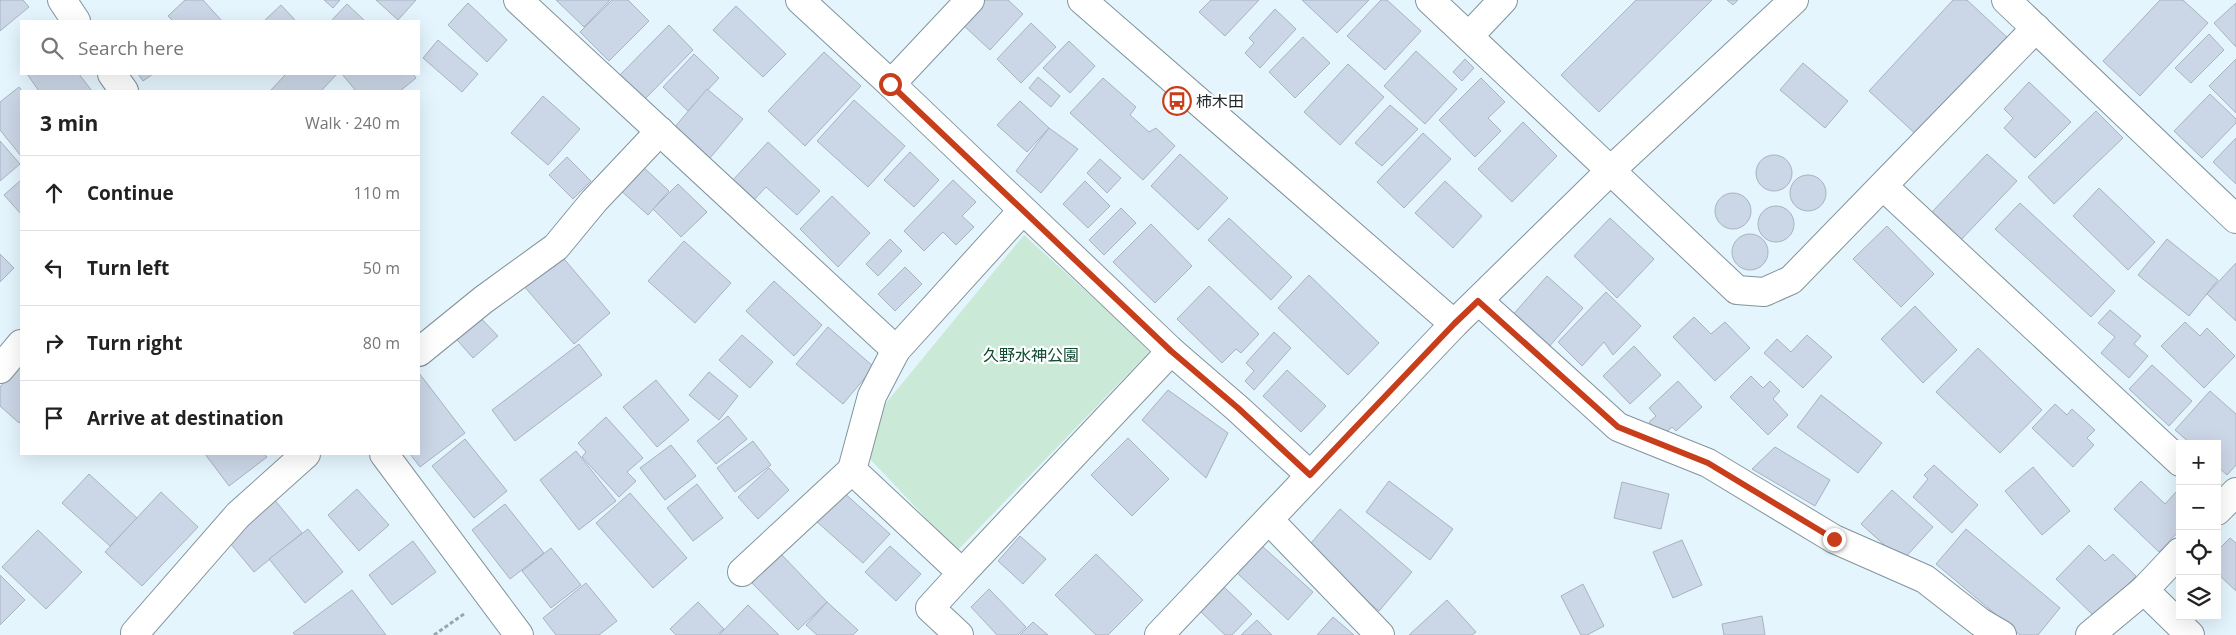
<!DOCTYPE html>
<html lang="en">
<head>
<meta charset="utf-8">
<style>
	:root { --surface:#fff; --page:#f6f6f6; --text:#222; --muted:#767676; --line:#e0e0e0 }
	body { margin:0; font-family:"Open Sans","Noto Sans JP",sans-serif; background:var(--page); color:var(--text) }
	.controls { position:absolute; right:15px; bottom:15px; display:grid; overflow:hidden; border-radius:0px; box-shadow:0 5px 20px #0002 }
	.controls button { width:45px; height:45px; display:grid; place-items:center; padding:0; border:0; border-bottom:1px solid var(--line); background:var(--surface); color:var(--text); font:25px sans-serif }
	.stop { position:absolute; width:15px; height:15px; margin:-11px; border:4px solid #c83e1b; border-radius:50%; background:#fff }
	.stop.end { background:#c83e1b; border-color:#fff; box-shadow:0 1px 5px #0008 }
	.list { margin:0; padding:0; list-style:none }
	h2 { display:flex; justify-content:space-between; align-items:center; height:65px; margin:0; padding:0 20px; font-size:21px }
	h2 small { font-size:16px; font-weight:400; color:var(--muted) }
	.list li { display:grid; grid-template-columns:32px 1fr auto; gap:15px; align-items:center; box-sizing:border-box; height:75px; padding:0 20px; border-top:1px solid var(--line) }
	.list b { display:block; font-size:19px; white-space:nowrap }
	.list em { font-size:16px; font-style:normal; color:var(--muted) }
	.icon { flex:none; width:28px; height:28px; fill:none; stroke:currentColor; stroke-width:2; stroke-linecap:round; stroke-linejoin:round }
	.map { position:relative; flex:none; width:2236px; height:635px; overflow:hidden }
	.search { position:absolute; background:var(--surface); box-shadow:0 5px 20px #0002; left:20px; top:20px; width:400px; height:55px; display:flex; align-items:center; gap:12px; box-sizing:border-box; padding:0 18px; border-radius:0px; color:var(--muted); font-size:19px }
	.panel { position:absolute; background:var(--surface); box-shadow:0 5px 20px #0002; left:20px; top:90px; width:400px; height:365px; border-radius:0px }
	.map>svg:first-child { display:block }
	.green { fill:#cbe9d7 }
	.building { fill:#cbd6e6; stroke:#a8b2c2 }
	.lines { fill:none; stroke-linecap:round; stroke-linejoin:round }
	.minor-casing { stroke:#81949d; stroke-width:30 }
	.path { stroke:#99a7ad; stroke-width:3; stroke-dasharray:4 2.5; stroke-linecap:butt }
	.minor { stroke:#fff; stroke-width:28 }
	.route { stroke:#c83e1b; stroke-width:6 }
	.labels { text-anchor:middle; stroke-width:4.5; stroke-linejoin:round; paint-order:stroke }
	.poi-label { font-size:16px; fill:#1f272a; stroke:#fff; text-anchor:start }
	.park-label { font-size:16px; fill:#0d4b30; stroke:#fff }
</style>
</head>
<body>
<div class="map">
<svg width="2236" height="635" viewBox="0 0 2236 635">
	<rect width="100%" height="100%" fill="#e4f5fd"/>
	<path class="green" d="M1024 235 1151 350 957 551 854 442Z"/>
	<g class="building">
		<path d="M0 0H23L29 7 0 31Z"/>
		<path d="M185 0H203L222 21H173L168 16Z"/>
		<path d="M324 0H340L333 8Z"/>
		<path d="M376 0H416L398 20Z"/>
		<path d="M556 0H610L584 27Z"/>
		<path d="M612 0H628L649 21 609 61 580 32Z"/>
		<path d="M985 0H1008L1023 14 990 50 962 24Z"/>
		<path d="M1211 0H1259L1225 36 1199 12Z"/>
		<path d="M1302 0H1369L1337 33Z"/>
		<path d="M1381 0H1387L1421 31 1385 70 1347 36Z"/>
		<path d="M1636 0H1712L1599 112 1561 75Z"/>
		<path d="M1727 0H1738L1733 5Z"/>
		<path d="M1953 0H1967L2010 40 1920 138 1869 91Z"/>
		<path d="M2160 0H2183L2208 23 2140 96 2103 61Z"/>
		<path d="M468 3 507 40 487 62 448 25Z"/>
		<path d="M2236 3V47L2214 23Z"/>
		<path d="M347 4 365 21H331Z"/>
		<path d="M281 5 296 21H264Z"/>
		<path d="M736 6 786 54 763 77 713 30Z"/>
		<path d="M1275 9 1296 29 1260 68 1245 53 1254 43 1249 38Z"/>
		<path d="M1031 23 1056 47 1021 83 997 59Z"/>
		<path d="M669 25 693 50 641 103 617 78Z"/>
		<path d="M2209 34 2224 50 2191 83 2175 68Z"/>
		<path d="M1303 37 1330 63 1295 98 1269 72Z"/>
		<path d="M438 40 478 74 462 92 423 58Z"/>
		<path d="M1069 41 1095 66 1070 93 1043 68Z"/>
		<path d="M1416 51 1457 89 1425 124 1384 86Z"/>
		<path d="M824 52 861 86 805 146 768 111Z"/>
		<path d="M694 54 719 78 688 111 663 87Z"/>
		<path d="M1465 59 1474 68 1462 81 1453 72Z"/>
		<path d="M2236 59V113L2209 86Z"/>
		<path d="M1803 63 1848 101 1825 128 1780 90Z"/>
		<path d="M1348 64 1384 97 1340 145 1304 112Z"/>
		<path d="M27 74H79L92 91H39Z"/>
		<path d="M138 74H153L143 81Z"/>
		<path d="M286 74H337L321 91H270Z"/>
		<path d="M342 74H413L416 78 400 91H356Z"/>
		<path d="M1038 77 1060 96 1051 107 1029 88Z"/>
		<path d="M1103 78 1136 107 1130 115 1149 132 1156 128 1175 146 1143 180 1070 113Z"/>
		<path d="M1481 78 1505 102 1488 118 1501 131 1475 157 1439 120Z"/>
		<path d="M2029 82 2071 122 2035 158 2004 128 2013 118 2004 109Z"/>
		<path d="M19 87 22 91 21 156 0 130V102Z"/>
		<path d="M707 89 743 119 710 158 674 128Z"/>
		<path d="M2210 94 2236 119V123L2202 158 2174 131Z"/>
		<path d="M543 96 580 129 548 165 511 133Z"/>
		<path d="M854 100 905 146 868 187 817 141Z"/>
		<path d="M1020 101 1049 128 1027 152 997 125Z"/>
		<path d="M1390 105 1418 129 1382 166 1355 143Z"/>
		<path d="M2096 111 2123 138 2054 204 2028 177Z"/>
		<path d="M1523 122 1557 156 1512 202 1478 169Z"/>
		<path d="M1049 128 1078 149 1041 193 1016 171Z"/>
		<path d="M1423 133 1451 159 1404 208 1377 182Z"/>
		<path d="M2236 138V184L2213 162Z"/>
		<path d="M0 141 20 164 0 181Z"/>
		<path d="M768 142 820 191 797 215 766 187 753 201 732 181Z"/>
		<path d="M910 152 939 180 914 207 884 180Z"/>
		<path d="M1180 154 1228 198 1198 230 1151 186Z"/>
		<path d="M1987 154 2017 181 1959 242 1930 214Z"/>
		<circle cx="1774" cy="173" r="18"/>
		<path d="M567 157 591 181 573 199 549 175Z"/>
		<path d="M1100 159 1121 178 1107 193 1087 173Z"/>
		<path d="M641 165 669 191 648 215 619 189Z"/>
		<circle cx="1808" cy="193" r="18"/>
		<path d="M21 180V214L4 195Z"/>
		<path d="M953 180 976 202 962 216 974 227 956 245 943 232 924 251 904 231Z"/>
		<path d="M1085 181 1110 206 1088 228 1063 204Z"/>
		<path d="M1445 181 1482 216 1453 248 1415 213Z"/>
		<path d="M678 184 707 212 681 237 653 209Z"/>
		<path d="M2099 188 2155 242 2128 270 2073 216Z"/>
		<circle cx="1733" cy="211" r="18"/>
		<path d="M832 196 870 233 838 267 800 229Z"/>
		<path d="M2020 203 2115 291 2091 317 1995 229Z"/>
		<circle cx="1776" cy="224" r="18"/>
		<path d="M1121 208 1136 223 1104 255 1089 240Z"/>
		<path d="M1229 218 1292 277 1271 300 1208 240Z"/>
		<path d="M1610 218 1654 259 1617 298 1574 256Z"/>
		<path d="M1151 224 1192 266 1155 303 1113 262Z"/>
		<path d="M1887 226 1934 274 1901 307 1853 259Z"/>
		<circle cx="1750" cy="252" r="18"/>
		<path d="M890 239 902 251 878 276 866 264Z"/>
		<path d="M2167 239 2218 280 2189 316 2138 275Z"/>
		<path d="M684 241 731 283 695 323 648 281Z"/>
		<path d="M559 253 610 313 574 344 523 285Z"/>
		<path d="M0 254 14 268 0 282Z"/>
		<path d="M2236 263V321L2207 294Z"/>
		<path d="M905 267 922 284 895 311 878 294Z"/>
		<path d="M1309 275 1379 343 1348 375 1278 308Z"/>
		<path d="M1547 276 1583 308 1547 349 1511 317Z"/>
		<path d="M774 281 822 325 794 356 746 311Z"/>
		<path d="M1209 286 1259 334 1241 353 1236 349 1222 363 1177 319Z"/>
		<path d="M1606 292 1641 326 1613 355 1604 342 1582 366 1558 342Z"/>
		<path d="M1915 306 1957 350 1923 383 1881 339Z"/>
		<path d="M2110 310 2141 336 2134 344 2148 356 2129 378 2101 353 2115 337 2098 323Z"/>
		<path d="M474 311 498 336 473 358 450 332Z"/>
		<path d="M1694 317 1711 334 1725 322 1750 348 1715 381 1673 337Z"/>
		<path d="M2185 322 2200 336 2207 328 2235 356 2204 388 2161 346Z"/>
		<path d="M828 327 874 367 843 404 796 364Z"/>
		<path d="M1274 332 1291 348 1254 390 1245 381 1254 371 1246 363Z"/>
		<path d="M742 335 773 362 750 388 719 360Z"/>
		<path d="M1807 335 1832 357 1803 388 1764 353 1777 339 1791 352Z"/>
		<path d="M579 344 602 375 515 441 492 410Z"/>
		<path d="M1634 346 1661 375 1630 404 1603 376Z"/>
		<path d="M1978 348 2042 410 2000 453 1936 392Z"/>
		<path d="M21 363V420L19 423 0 406V387Z"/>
		<path d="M2152 365 2192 401 2169 426 2129 389Z"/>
		<path d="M1287 370 1326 406 1301 432 1263 396Z"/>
		<path d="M709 372 738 396 719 420 689 395Z"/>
		<path d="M419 373 465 433 420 467 410 454H419Z"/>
		<path d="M1751 376 1763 388 1770 381 1780 391 1773 399 1788 415 1768 435 1730 397Z"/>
		<path d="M656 380 689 420 657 447 623 407Z"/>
		<path d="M1678 381 1702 407 1676 431 1672 427 1662 436 1649 422 1656 416 1649 408Z"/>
		<path d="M1168 390 1228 433 1206 478 1142 420Z"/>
		<path d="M2210 391 2236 414V465L2227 475 2217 466V444H2191L2175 430Z"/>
		<path d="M1821 395 1882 443 1858 473 1797 427Z"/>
		<path d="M2055 404 2067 415 2072 409 2095 430 2087 438 2094 445 2073 467 2032 428Z"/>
		<path d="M728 416 747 439 716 464 697 441Z"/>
		<path d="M606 417 643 458 627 472 636 481 619 497 582 457 586 452 578 443Z"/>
		<path d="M1128 438 1169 479 1132 516 1091 475Z"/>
		<path d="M465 439 507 491 474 518 432 466Z"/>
		<path d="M753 441 771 465 735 492 717 468Z"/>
		<path d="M671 445 696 476 665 500 640 468Z"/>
		<path d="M1775 447 1830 480 1815 506 1752 469Z"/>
		<path d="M576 451 616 501 579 530 540 480Z"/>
		<path d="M205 454H264L267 457 229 486Z"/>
		<path d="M1934 465 1978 505 1952 533 1913 497 1928 479 1924 475Z"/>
		<path d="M2033 467 2070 511 2042 535 2005 491Z"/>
		<path d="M769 468 789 490 758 519 738 497Z"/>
		<path d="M89 474 137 518 110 546 62 503Z"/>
		<path d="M1389 481 1453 529 1430 560 1366 512Z"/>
		<path d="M2141 481 2165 504 2176 492 2180 496V530L2159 552 2114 509Z"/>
		<path d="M1622 482 1669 494 1661 529 1614 518Z"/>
		<path d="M697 484 723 518 693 541 667 508Z"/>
		<path d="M357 489 389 525 359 551 328 515Z"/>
		<path d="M1892 490 1933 527 1902 561 1861 524Z"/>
		<path d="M842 491 890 534 863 563 815 520Z"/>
		<path d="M161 492 198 527 142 586 105 552Z"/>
		<path d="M630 493 687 558 653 588 596 523Z"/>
		<path d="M273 498 302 533 254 572 225 537Z"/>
		<path d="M505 504 544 553 510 579 472 530Z"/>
		<path d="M1340 509 1412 572 1379 611 1306 549Z"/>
		<path d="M308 529 343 572 305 603 269 559Z"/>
		<path d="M1966 529 2060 608 2038 635H2020L1936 564Z"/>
		<path d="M38 530 82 572 46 609 2 567Z"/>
		<path d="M1020 536 1046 559 1023 584 998 561Z"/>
		<path d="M2230 538 2236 543V591L2217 573V551Z"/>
		<path d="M1682 540 1702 585 1673 598 1653 552Z"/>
		<path d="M413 541 436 572 392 605 369 575Z"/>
		<path d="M2089 545 2105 561 2113 554 2136 576 2096 618 2056 579Z"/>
		<path d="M890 546 921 574 896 601 865 572Z"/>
		<path d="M1262 546 1313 592 1288 620 1237 573Z"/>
		<path d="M551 548 581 585 551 608 522 571Z"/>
		<path d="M781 554 827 602 798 630 752 583Z"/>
		<path d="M1096 554 1143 600 1108 635H1096L1055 595Z"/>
		<path d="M0 575 25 600 0 625Z"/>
		<path d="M586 583 617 621 599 635H556L543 618Z"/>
		<path d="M1583 584 1604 626 1587 635H1581L1561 596Z"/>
		<path d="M1222 585 1252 614 1232 635H1225L1198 609Z"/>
		<path d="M989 589 1026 627 1018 635H997L971 607Z"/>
		<path d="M352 590 386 635H295L293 633Z"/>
		<path d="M1447 600 1476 632 1472 635H1409Z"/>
		<path d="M698 602 724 629 717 635H676L670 629Z"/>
		<path d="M827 602 858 630 853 635H817L806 625Z"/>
		<path d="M748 605 779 635H719Z"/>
		<path d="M1762 616 1765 635H1724L1722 624Z"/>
		<path d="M1333 617 1354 635H1317Z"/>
		<path d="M1257 620 1272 635H1241Z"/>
		<path d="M1033 622 1048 635H1020Z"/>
	</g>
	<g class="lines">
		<defs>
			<g id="minor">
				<path d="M62 0 76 21"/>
				<path d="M518 0 896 350"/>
				<path d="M800 0 891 84 970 0"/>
				<path d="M1082 0 1454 324"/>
				<path d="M1430 0 1737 290 1764 292 1791 280 2036 28"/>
				<path d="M2006 0 2236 219"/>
				<path d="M1469 36 1503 0"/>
				<path d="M112 74 124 91"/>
				<path d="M891 84 1171 351 1237 408 1310 475"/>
				<path d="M1883 186 2180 462"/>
				<path d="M1479 301 1618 427 1708 463 1834 539 1925 579 1980 622 2002 635"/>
				<path d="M419 352 483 300 556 247 594 201 660 131"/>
				<path d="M0 369 21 344"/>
				<path d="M384 454 519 635"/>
				<path d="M2217 511 2236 492"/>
				<path d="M1269 520 1380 635"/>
				<path d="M742 572 852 470"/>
				<path d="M962 573 1171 351"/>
				<path d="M2144 590 2190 635"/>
				<path d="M135 633 238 515 306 454"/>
				<path d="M959 635 930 608 962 573 852 470 872 396 896 350 1022 211"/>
				<path d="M1159 635 1454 324 1611 170 1794 0"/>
				<path d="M2090 635 2144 590 2180 552"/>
			</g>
		</defs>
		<use href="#minor" class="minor-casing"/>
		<path class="path" d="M434 635 464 614"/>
		<use href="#minor" class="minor"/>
	</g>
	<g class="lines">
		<path class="route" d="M890 84 1171 351 1238 408 1310 475 1454 324 1478 301 1618 427 1708 463 1834 539"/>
	</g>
	<defs>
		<symbol id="bus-ring" viewBox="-11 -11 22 22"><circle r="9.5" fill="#fff" stroke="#c83e1b" stroke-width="1.5"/><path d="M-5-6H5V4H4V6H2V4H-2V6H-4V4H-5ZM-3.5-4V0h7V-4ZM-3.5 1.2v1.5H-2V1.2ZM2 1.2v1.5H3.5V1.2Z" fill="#c83e1b"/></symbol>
	</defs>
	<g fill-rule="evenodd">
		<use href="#bus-ring" x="1161" y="85" width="32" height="32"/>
	</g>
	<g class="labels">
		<g class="poi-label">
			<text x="1196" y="107">柿木田</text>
		</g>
		<g class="park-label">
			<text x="1031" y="361">久野水神公園</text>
		</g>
	</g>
</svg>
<div class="controls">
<button>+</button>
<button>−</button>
<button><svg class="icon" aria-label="locate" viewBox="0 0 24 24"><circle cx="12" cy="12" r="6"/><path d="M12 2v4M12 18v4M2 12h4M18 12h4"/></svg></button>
<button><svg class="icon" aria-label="layers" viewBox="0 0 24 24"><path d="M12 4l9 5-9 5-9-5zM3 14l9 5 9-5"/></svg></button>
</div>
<div class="stop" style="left:890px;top:84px"></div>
<div class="stop end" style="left:1834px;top:539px"></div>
<div class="search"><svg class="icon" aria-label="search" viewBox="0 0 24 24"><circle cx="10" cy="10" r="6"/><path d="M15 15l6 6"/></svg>Search here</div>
<section class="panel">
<h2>3 min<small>Walk · 240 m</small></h2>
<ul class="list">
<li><svg class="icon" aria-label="ahead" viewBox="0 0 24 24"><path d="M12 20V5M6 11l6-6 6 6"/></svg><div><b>Continue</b></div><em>110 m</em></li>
<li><svg class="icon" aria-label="left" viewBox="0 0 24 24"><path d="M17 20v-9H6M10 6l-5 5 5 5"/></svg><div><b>Turn left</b></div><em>50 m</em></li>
<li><svg class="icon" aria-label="right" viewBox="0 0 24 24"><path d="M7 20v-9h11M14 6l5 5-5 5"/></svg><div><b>Turn right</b></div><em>80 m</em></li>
<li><svg class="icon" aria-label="arrive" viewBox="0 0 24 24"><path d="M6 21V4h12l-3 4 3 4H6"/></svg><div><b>Arrive at destination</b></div></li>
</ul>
</section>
</div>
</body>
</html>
